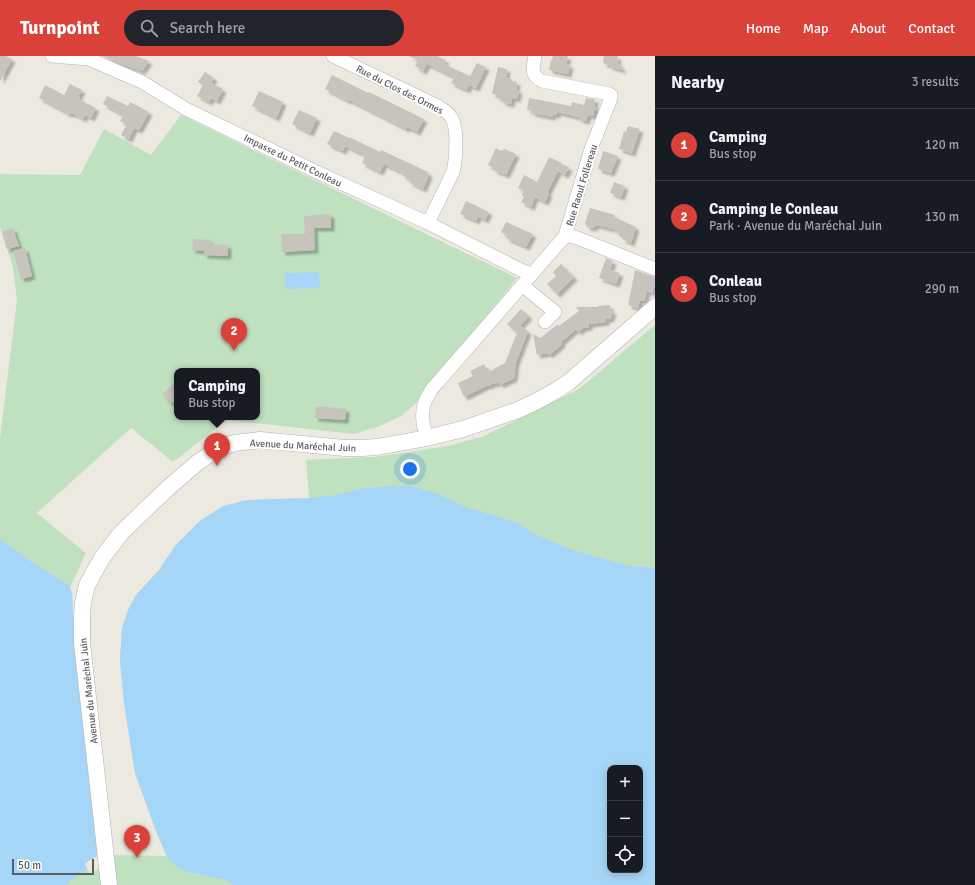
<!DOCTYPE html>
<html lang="en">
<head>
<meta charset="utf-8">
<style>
	:root { --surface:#171b24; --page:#20242c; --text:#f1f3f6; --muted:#9ea1a6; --line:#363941; --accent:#da4239 }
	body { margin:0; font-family:Signika,sans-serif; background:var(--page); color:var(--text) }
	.controls { position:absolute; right:12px; bottom:12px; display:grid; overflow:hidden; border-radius:8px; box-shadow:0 2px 10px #0003 }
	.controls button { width:36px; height:36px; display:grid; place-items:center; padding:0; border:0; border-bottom:1px solid var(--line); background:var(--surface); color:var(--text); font:20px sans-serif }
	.scale { position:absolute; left:12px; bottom:10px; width:82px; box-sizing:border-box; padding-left:4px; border:2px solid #5a5d61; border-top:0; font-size:11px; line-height:14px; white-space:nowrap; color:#5a5d61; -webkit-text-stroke:3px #fff; paint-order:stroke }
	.you { position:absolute; left:410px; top:413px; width:14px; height:14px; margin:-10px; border:3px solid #fff; border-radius:50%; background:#1a73e8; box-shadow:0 0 0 6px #1a73e833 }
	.badge { display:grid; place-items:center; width:26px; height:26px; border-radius:50%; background:var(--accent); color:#fff; font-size:13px; font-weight:700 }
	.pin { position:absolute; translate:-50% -33px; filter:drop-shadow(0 1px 2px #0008) }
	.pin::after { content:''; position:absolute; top:21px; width:14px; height:12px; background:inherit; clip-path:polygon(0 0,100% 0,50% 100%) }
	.popup { position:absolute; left:174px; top:312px; width:86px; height:52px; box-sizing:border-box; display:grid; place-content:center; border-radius:8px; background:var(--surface); filter:drop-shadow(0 1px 3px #0005); font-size:13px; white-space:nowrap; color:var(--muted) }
	.popup b { font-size:15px; color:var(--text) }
	.popup::after { content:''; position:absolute; left:50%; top:100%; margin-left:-8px; border:8px solid transparent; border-top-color:var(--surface) }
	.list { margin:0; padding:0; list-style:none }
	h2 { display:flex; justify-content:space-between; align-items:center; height:52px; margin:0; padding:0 16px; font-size:17px }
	h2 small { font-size:13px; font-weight:400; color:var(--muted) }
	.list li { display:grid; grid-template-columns:26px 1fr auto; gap:12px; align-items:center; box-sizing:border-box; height:72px; padding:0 16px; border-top:1px solid var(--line) }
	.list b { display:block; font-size:15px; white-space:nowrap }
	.list p { margin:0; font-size:13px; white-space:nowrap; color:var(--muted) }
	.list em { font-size:13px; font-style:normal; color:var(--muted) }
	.icon { flex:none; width:22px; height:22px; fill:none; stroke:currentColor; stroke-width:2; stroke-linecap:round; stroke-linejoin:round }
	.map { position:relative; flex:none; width:655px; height:829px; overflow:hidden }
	header { display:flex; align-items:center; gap:24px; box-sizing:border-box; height:56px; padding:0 20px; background:var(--accent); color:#fff }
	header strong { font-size:19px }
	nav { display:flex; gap:22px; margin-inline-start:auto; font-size:14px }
	.search { width:280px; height:36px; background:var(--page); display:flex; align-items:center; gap:10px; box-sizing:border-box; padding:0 14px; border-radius:22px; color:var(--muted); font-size:15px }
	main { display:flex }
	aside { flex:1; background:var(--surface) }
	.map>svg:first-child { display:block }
	.green { fill:#c0e1c0; fill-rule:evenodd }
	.water { fill:#a6d6f7; fill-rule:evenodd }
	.building { fill:#c7c4be; filter:url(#shadow) }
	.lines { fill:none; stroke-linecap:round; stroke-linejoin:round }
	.minor-casing { stroke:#b2b4b8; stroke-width:14 }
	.tertiary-casing { stroke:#b2b4b8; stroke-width:17 }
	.minor { stroke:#fff; stroke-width:13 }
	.tertiary { stroke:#fff; stroke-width:16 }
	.labels { text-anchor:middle; stroke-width:4; stroke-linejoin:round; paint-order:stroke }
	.street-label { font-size:10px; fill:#5a5d61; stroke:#fff }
</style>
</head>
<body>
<header>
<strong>Turnpoint</strong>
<div class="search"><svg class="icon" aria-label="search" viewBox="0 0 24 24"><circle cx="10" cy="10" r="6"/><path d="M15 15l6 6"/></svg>Search here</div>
<nav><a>Home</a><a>Map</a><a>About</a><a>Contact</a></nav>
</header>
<main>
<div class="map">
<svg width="655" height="829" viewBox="0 0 655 829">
	<defs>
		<filter id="shadow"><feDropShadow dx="3.5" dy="3.5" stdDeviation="1" flood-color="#0004"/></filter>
	</defs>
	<rect width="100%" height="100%" fill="#ece9e1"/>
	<g class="green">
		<path d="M181 59 517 222 416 347 401 360 380 370 354 378 227 364 173 406 131 372 37 457 86 497 70 532 72 537 73 558 78 611 100 799 90 804 85 808 90 818 103 810 104 829H0V383L17 244 13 211 0 172V118L80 119 104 73 151 99ZM177 315H257V361H177Z"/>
		<path d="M655 269V814L640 712H610L277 829H114L111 799 167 800 156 775 135 717 124 647 120 604 122 573 128 554 136 539 159 514 175 490 200 465 223 450 247 444 309 442 306 404 374 401 448 390 484 380 579 333Z"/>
	</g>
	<g class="water">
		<path d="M319 216 320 232 285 233V217Z"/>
		<path d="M389 430H411L438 438 466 451 515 466 537 479 575 495 629 510 651 511 655 513V829H233L225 824 181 814 167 801 156 775 135 717 124 647 120 604 122 572 128 554 136 539 159 514 175 490 200 465 223 450 247 444 309 442 336 439 359 433ZM610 712H640V814H610Z"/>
		<path d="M0 483 30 505 69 529 72 537 73 558 78 611 100 799 89 804 85 808 87 813 65 829H0Z"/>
	</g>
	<g class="building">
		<path d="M0 0H6L12 3 0 25Z"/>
		<path d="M102 0H136L149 5 142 15 119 7Z"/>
		<path d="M409 0H437L446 4 444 8 470 20 477 7 486 11 476 32 469 29 467 34 451 27 454 21 427 8 423 15 415 10 418 4Z"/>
		<path d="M553 0H568L566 8 570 9 568 18 549 14 551 4H552Z"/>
		<path d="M604 0H618L617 5 623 14 611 11 609 9 603 7Z"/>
		<path d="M498 11 507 13 506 22 512 23 511 25 517 26 516 34H519L517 43 512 42 511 48 502 46 503 43 497 42 498 39 492 38Z"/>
		<path d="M205 16 214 22 211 27 223 33 217 45 211 42 209 46 197 40 203 29 198 26Z"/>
		<path d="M332 19 368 37 369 36 424 63 417 76 407 71 406 73 349 44 348 45 325 33Z"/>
		<path d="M70 28 82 34 78 41 80 42V44L96 52 91 62 85 59 83 63 74 58 65 57 66 56 39 42 45 29 64 39Z"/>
		<path d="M259 35 283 46 276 62 252 50Z"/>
		<path d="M107 40 128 50 130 46 149 56 139 74 134 72 129 83 121 79 127 68 120 65 123 59 103 48Z"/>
		<path d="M529 42 571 50 572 46 584 49 586 42 595 43 594 50 596 53 594 55 593 60 588 59 586 65 581 64 578 61 557 56V59L553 58 552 61 532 57V55L527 54Z"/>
		<path d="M299 54 317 62 310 77 292 68Z"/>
		<path d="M628 70 640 73 632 97 619 93 624 75 626 76Z"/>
		<path d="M334 75 349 82V81L380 96 381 94 428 116 427 117 429 119 423 133 409 126 410 124 402 119 403 117 384 108 380 116 362 107 365 99 345 90 343 95 327 88Z"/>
		<path d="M496 92 502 95 504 93 516 98 506 119 494 114V112L488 109Z"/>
		<path d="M603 95 618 100 611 117 598 113Z"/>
		<path d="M549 101 562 107 561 108 569 111 565 119 558 115 547 137 549 138 545 146 535 141 531 151 521 146 524 141 522 139 524 135 518 132 524 119 537 126Z"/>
		<path d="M614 126 625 130 621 141 610 137Z"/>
		<path d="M466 145 489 156 485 164 478 160 476 165 460 158Z"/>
		<path d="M590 152 615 159 614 161 636 171 631 187 622 183 624 179 615 176 616 174 597 169 592 172 587 171 585 167Z"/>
		<path d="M331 158V172H314L315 194 282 196 281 178H305L304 160Z"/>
		<path d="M506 166 533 178 526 191 506 182 507 179 501 176Z"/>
		<path d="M13 172 19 190 7 193 2 176Z"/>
		<path d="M193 183 211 184 210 188 228 189V200L204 199V195L192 194Z"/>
		<path d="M25 192 32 220 21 223 13 195Z"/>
		<path d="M606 202 613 205 610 214 620 217 616 228 599 222Z"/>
		<path d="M561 208 574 221 557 238 547 228 556 220 553 216Z"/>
		<path d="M635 214 655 221V229L652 237 647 235 644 245 640 244 638 252 628 249Z"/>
		<path d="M610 249V254L613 256 610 263H606V266L589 268V271L583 272 578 276 576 273 562 285 561 289 549 299 548 297 537 299 533 278 540 282 558 268 559 270 579 255 576 251H598V250Z"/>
		<path d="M521 253 529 260 520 270 528 275 516 306 514 322 500 329 499 326 495 328 494 327 488 330V329L464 341 458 327 473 320 470 315 484 308 488 316 505 307 519 272 516 276 507 268Z"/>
		<path d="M177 324V343L171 348 162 338Z"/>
		<path d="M316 350 346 353 345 364 315 362Z"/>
	</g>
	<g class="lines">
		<defs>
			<g id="minor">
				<path d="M52 0 89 3 142 26 186 53 319 117 428 167 521 214 531 218"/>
				<path d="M333 0 438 50C443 54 450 57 452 63 458 73 456 105 453 116L428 167"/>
				<path d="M565 180 575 181 655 213"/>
				<path d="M522 229 555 256 545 266"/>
				<path d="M427 382C422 368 420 351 429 338 431 333 435 329 439 325L565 180 591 93 611 42V39L609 38 542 25C530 19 533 11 535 0"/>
			</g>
			<path id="tertiary" d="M109 829 82 587V561L83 547 87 529 102 502 122 476 168 432 197 407 216 394 228 389 235 387 260 384 345 392H361L377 391 427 382 463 373 518 354 539 344 557 334 569 326 655 251"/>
		</defs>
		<use href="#minor" class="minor-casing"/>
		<use href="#tertiary" class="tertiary-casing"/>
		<use href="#minor" class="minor"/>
		<use href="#tertiary" class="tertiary"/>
	</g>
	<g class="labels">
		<g class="street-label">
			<text transform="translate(400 33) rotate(27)" y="4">Rue du Clos des Ormes</text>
			<text transform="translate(293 104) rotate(26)" y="4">Impasse du Petit Conleau</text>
			<text transform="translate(581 129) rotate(-73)" y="4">Rue Raoul Follereau</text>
			<text transform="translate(303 389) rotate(3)" y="4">Avenue du Maréchal Juin</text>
			<text transform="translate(88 635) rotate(-96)" y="4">Avenue du Maréchal Juin</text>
		</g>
	</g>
</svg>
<div class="controls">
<button>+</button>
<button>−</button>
<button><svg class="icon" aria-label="locate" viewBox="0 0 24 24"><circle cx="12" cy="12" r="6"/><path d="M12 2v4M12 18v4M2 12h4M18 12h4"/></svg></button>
</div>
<div class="scale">50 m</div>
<div class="you"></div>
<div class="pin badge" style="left:217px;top:410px">1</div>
<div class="popup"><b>Camping</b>Bus stop</div>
<div class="pin badge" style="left:234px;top:295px">2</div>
<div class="pin badge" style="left:137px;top:802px">3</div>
</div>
<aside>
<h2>Nearby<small>3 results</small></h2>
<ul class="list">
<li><span class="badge">1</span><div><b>Camping</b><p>Bus stop</p></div><em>120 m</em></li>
<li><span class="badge">2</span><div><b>Camping le Conleau</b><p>Park · Avenue du Maréchal Juin</p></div><em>130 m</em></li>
<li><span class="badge">3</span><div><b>Conleau</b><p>Bus stop</p></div><em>290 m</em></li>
</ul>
</aside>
</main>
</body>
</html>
